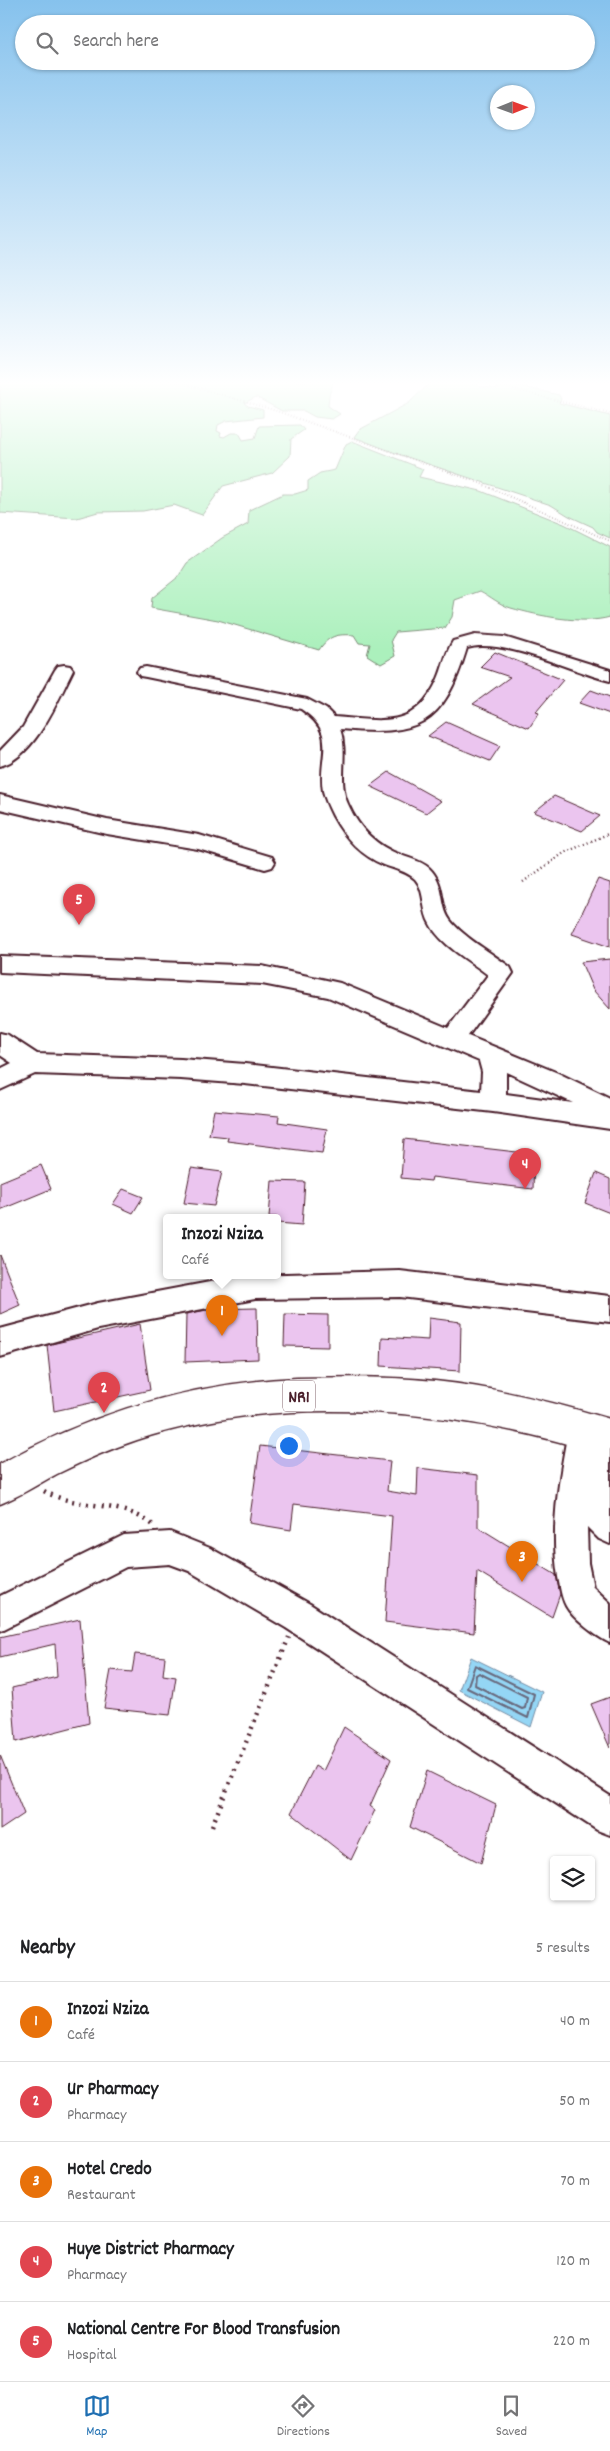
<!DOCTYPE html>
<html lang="en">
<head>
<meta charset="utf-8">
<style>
	:root { --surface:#fff; --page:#f2f2f2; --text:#202124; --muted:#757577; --line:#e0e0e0; --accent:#1f6fb2 }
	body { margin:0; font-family:Dekko,sans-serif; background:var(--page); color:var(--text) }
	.controls { position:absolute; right:15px; bottom:15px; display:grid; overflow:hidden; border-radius:5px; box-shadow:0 1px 4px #0004 }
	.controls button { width:45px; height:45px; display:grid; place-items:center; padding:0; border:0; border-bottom:1px solid var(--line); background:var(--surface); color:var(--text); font:25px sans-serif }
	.compass { position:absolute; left:490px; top:85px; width:45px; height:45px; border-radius:50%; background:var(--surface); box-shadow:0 1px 4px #0004; rotate:89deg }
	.you { position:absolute; left:288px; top:1445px; width:18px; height:18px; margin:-12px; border:4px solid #fff; border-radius:50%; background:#1a73e8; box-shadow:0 0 0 8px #1a73e833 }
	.badge { display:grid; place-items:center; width:32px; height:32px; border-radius:50%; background:var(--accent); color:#fff; font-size:16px; font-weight:700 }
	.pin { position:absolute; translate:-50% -41px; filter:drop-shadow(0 1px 2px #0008) }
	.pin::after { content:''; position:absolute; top:26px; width:18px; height:15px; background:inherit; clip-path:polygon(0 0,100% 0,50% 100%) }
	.popup { position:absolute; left:163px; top:1214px; width:118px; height:65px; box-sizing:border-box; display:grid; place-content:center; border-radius:5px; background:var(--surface); filter:drop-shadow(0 1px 4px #0005); font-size:16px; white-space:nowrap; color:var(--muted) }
	.popup b { font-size:19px; color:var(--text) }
	.popup::after { content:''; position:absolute; left:50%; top:100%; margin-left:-10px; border:10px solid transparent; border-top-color:var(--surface) }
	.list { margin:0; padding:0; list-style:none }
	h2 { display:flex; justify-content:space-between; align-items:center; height:65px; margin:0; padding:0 20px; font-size:21px }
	h2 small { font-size:16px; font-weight:400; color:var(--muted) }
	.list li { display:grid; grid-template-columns:32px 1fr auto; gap:15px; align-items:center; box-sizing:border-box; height:80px; padding:0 20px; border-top:1px solid var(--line) }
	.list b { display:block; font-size:19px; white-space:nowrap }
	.list p { margin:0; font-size:16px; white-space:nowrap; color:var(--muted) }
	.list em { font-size:16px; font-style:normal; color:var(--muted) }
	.icon { flex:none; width:28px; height:28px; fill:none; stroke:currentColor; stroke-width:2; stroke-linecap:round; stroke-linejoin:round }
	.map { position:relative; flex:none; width:610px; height:1916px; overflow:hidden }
	.search { position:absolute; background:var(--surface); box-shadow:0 1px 4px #0004; left:15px; right:15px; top:15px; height:55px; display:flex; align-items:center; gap:12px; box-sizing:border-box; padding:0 18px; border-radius:28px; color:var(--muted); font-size:19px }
	.sheet { height:465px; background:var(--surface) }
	nav { display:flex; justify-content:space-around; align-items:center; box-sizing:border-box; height:70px; border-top:1px solid var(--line); background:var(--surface); font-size:14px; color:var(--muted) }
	nav a { display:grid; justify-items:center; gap:2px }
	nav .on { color:var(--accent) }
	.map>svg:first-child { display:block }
	.green { fill:#abf0bc; stroke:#7a8874 }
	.water { fill:#94d6f5; stroke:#768da4 }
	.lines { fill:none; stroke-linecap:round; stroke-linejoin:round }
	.shore { stroke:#68687c; stroke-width:2 }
	.building { fill:#ebc5ef; stroke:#4a1f2b }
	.minor-casing { stroke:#4a1f2b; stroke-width:4 }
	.highway-casing { stroke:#4a1f2b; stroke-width:3 }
	.path-far2 { stroke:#4a1f2b; stroke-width:2; stroke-dasharray:0.5 2.5; stroke-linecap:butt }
	.path-far1 { stroke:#4a1f2b; stroke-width:2.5; stroke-dasharray:1 3; stroke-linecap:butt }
	.path { stroke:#4a1f2b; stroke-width:4.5; stroke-dasharray:2 5.5; stroke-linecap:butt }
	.minor { fill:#fff; fill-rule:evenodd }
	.highway { fill:#fff; fill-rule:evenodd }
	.labels { text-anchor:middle; stroke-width:5; stroke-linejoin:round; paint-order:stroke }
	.shield { fill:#fff; stroke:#80626b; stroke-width:1 }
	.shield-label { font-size:18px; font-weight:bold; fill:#4a1f2b }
</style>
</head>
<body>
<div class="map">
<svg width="610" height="1916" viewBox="0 0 610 1916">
	<rect width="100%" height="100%" fill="#fff"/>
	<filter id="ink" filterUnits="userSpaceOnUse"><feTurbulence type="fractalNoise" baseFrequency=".02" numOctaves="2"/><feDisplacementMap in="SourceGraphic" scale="10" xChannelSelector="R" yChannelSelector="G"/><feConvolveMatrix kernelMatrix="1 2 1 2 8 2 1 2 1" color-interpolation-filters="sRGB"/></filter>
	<g filter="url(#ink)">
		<g class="green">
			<path d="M0 381H334L329 395 328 406 340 414 332 419 315 417 304 411H282L256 397 244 403 248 406 263 410V417L226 421 218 425 217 431 221 433 220 436 224 437 231 433H239L243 440 255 438 259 426 300 425 304 430 291 439 290 456 272 473 223 486 202 515 174 505 143 511 98 512 77 518 0 513Z"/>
			<path d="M432 381H470L478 386 499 389 495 386 501 382 559 395 561 399 559 403 610 416V538L597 532 593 527 569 516 551 505 398 454 354 437 359 430 409 403Z"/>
			<path d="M352 441 423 469 419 477 481 491 564 524 610 547V617C583 625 539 616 511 608 500 605 490 596 480 591L455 600 452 617 445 628 396 632 391 640 395 656 381 664 367 655 370 644 359 643 354 635C337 634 329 635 319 650L218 620 151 608 152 598 178 577 187 563 222 538 248 524 249 510 283 494H295L308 490V481L320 473 335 470 346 444Z"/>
		</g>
		<path class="water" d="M471 1657 542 1692 531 1727 459 1690Z"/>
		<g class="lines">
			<g class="shore">
				<path d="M475 1665 534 1694 528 1718 467 1688Z"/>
				<path d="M479 1673 527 1697 525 1708 522 1709 475 1685 476 1675Z"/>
			</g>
		</g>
		<g class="building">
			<path d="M495 652 563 680 536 712 539 713 529 728 473 704 510 677 480 667Z"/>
			<path d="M591 690 610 697V714L579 703Z"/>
			<path d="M446 722 500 746 490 761 428 736Z"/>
			<path d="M389 772 441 801 426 813 370 786Z"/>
			<path d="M554 796 600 816 582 831 534 812Z"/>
			<path d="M598 879 610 883V947L572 934Z"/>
			<path d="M610 959V1009L593 990 581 962Z"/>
			<path d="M214 1110 279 1116 278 1122 327 1129 322 1153 227 1141 228 1137 209 1135Z"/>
			<path d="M404 1139 534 1154 533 1189 432 1177 431 1181 401 1178Z"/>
			<path d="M41 1165 51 1189 0 1210V1182Z"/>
			<path d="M191 1168 222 1172 214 1206 184 1203Z"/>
			<path d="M596 1173 610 1179V1213L585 1203Z"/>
			<path d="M272 1181 305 1182 302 1225 277 1223V1217H269Z"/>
			<path d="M123 1189 143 1197 133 1213 113 1204Z"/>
			<path d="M0 1255 20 1305 0 1314Z"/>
			<path d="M257 1308 258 1359 185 1362 186 1314 212 1309Z"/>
			<path d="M285 1314 328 1315V1347L284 1346Z"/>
			<path d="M429 1318 461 1322 460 1371 381 1366 382 1337 428 1340Z"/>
			<path d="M140 1324 150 1390 54 1411 47 1345Z"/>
			<path d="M260 1446 390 1461 387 1491 417 1496 418 1468 478 1475V1527L556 1575 560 1594 552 1617 477 1571 474 1633 385 1622 392 1516 294 1504 291 1530 249 1523Z"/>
			<path d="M80 1619 89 1723 16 1742 12 1688 57 1677 55 1644 0 1657V1637Z"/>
			<path d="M135 1654 165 1657 163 1675 176 1677 170 1715 104 1708 111 1670 132 1672Z"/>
			<path d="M610 1697V1748L591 1704Z"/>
			<path d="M344 1727 391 1759 370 1806 375 1810 351 1860 291 1813 315 1766 323 1771Z"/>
			<path d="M0 1755 24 1814 0 1830Z"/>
			<path d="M427 1771 496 1805 481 1863 410 1827Z"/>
		</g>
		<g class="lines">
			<defs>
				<g id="minor">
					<path d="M475 635 504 637 610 670V681C573 672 501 637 467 648 443 727 418 736 340 729 349 754 337 780 348 804 359 829 376 846 401 855 411 859 421 861 429 868 446 884 439 905 450 920 463 937 492 953 510 967L513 973 468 1036 558 1073 610 1098V1129L493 1112 245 1084 181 1079 35 1074 0 1090V1069L12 1063 0 1055V1033L8 1035 37 1054 181 1059 245 1064 481 1091 482 1072 479 1061 328 997 262 984 0 972V956L262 966 340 983 448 1028 488 975C469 960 439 944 429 922 422 909 425 890 415 879 406 871 395 869 384 865 360 855 345 838 333 816 329 808 325 800 323 791 317 755 340 735 301 709L146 677 140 676 137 672 140 668 146 667 307 699 326 709 334 717C380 720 413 731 437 681 443 669 445 653 453 641ZM506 1072 573 1103 506 1094Z"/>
					<path d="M64 665 70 666 73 670C58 700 35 757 0 766V751L23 727 55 670 58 666Z"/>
					<path d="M0 795 107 820 199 835 272 857 275 862 272 867 265 869 198 849 107 834 0 809Z"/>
					<path d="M400 1271 610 1296V1322L400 1297 255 1299 98 1329 0 1357V1329L98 1303 247 1275Z"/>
					<path d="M583 1416 594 1420 597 1429 610 1423V1544L599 1539 587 1527 588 1563 593 1587 610 1603V1643C597 1637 573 1619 566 1606 561 1597 560 1586 558 1577 550 1527 559 1480 568 1431L572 1420Z"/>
					<path d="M170 1532 210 1548 310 1604 610 1796V1835L597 1830 286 1628 189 1571 170 1564 126 1567 0 1631V1596L124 1535Z"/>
				</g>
				<path id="highway" d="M297 1378C343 1377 389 1376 435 1381 495 1387 553 1402 610 1419V1457C463 1409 286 1391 137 1440 110 1449 83 1461 57 1474 38 1484 20 1496 0 1504V1464C93 1412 191 1383 297 1378Z"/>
			</defs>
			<use href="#minor" class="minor-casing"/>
			<use href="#highway" class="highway-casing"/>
			<g class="path-far2">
				<path d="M175 381 277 411 477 482 610 541"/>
				<path d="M481 381 610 414"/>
			</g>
			<path class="path-far1" d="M523 882 564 853 610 833"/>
			<g class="path">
				<path d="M44 1491C77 1510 123 1500 153 1525"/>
				<path d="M212 1826 289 1637"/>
			</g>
			<use href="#minor" class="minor"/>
			<use href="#highway" class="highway"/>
		</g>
	</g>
	<linearGradient id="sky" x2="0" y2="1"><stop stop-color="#86c2ed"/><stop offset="0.59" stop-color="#fff"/><stop offset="1" stop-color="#fff" stop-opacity="0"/></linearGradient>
	<rect width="610" height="650" fill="url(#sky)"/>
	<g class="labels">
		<rect class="shield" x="283" y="1380.5" width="32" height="31" rx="4"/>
		<g class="shield-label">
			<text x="299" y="1402">NR1</text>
		</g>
	</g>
</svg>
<div class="controls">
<button><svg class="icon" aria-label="layers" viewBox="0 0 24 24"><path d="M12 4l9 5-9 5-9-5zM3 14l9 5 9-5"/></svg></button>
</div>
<svg class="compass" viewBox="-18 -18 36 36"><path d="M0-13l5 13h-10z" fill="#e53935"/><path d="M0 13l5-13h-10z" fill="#757577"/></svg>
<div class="you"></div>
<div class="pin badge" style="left:222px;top:1336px;background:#e8710a">1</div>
<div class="popup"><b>Inzozi Nziza</b>Café</div>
<div class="pin badge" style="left:104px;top:1413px;background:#e0444e">2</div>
<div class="pin badge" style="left:522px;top:1582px;background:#e8710a">3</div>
<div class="pin badge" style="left:525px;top:1189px;background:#e0444e">4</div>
<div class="pin badge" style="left:79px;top:925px;background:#e0444e">5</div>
<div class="search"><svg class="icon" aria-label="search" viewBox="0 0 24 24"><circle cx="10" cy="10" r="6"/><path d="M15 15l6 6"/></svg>Search here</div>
</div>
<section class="sheet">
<h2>Nearby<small>5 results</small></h2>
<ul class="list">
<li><span class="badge" style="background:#e8710a">1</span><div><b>Inzozi Nziza</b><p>Café</p></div><em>40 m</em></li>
<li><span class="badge" style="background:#e0444e">2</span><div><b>Ur Pharmacy</b><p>Pharmacy</p></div><em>50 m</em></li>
<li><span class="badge" style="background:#e8710a">3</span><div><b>Hotel Credo</b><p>Restaurant</p></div><em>70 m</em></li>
<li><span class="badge" style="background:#e0444e">4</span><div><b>Huye District Pharmacy</b><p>Pharmacy</p></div><em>120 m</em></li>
<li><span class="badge" style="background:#e0444e">5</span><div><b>National Centre For Blood Transfusion</b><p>Hospital</p></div><em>220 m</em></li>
</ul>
</section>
<nav>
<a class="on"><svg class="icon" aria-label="map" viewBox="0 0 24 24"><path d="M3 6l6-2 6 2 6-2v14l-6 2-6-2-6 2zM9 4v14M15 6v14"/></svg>Map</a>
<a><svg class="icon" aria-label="directions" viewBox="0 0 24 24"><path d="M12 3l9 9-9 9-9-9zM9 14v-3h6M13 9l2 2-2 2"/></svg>Directions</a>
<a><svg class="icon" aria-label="saved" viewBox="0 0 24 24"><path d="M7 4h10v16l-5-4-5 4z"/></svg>Saved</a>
</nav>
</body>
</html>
